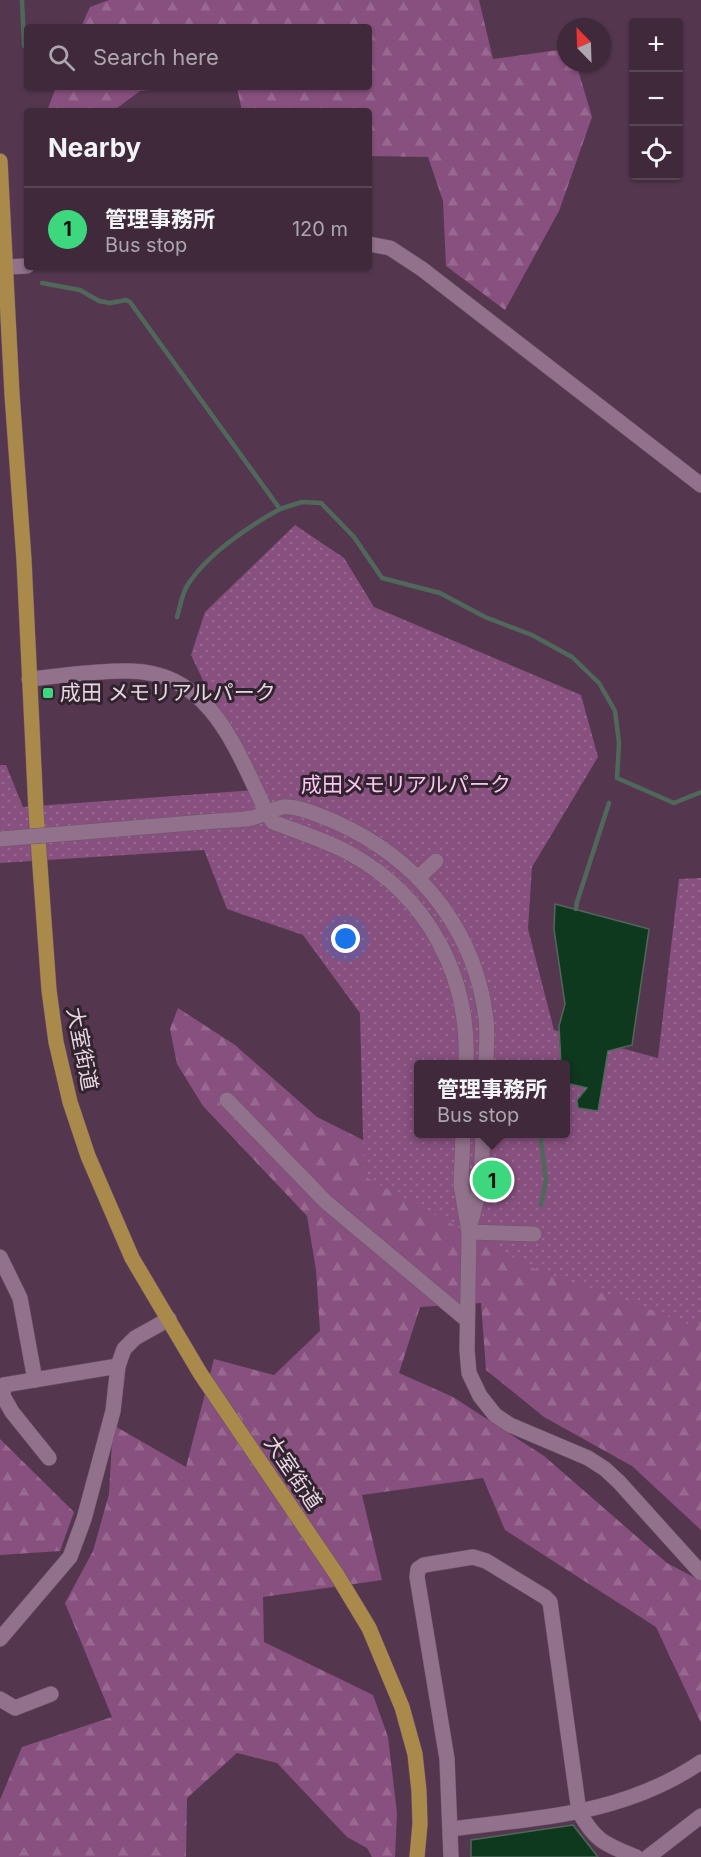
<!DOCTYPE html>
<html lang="en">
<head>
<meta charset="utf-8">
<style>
	:root { --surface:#3f293b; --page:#4a3546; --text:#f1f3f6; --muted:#ada6af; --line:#584555; --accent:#3dd77e }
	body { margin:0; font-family:Inter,"Noto Sans JP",sans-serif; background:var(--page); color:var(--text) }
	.controls { position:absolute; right:18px; top:18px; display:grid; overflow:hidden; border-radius:6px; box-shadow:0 2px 4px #0004 }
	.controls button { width:54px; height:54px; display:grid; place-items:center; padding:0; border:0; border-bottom:2px solid var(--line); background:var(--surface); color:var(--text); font:30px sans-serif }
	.compass { position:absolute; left:557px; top:18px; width:54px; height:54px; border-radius:50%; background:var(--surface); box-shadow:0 2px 4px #0004; rotate:337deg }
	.you { position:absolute; left:346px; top:939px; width:21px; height:21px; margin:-15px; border:4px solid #fff; border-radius:50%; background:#1a73e8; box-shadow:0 0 0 9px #1a73e833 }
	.badge { display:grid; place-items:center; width:39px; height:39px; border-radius:50%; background:var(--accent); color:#111; font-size:20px; font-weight:700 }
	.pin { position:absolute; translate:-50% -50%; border:3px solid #fff; box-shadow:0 2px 6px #0006 }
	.popup { position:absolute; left:414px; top:1060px; width:156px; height:78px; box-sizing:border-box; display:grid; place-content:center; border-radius:6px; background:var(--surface); filter:drop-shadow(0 2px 4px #0005); font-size:20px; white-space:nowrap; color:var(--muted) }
	.popup b { font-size:22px; color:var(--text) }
	.popup::after { content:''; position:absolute; left:50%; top:100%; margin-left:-12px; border:12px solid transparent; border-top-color:var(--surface) }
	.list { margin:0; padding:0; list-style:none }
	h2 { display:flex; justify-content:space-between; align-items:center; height:78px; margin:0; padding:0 24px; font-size:26px }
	h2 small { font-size:20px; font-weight:400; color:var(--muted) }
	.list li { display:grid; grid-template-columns:39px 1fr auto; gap:18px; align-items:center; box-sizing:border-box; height:84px; padding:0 24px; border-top:2px solid var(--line) }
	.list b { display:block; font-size:22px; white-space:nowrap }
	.list p { margin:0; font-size:20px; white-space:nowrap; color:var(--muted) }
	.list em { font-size:20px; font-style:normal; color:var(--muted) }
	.icon { flex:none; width:33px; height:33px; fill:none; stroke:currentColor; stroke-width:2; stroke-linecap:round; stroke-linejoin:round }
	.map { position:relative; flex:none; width:701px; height:1857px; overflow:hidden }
	.search { position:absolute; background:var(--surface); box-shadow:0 2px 4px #0004; left:24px; top:24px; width:348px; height:66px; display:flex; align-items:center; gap:15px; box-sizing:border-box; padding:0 21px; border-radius:6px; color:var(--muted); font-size:22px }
	.panel { position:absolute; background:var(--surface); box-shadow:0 2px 4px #0004; left:24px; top:108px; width:348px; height:162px; border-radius:6px }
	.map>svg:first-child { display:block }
	.forest { fill:url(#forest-firs) }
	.park { fill:url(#park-dots); fill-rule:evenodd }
	.water { fill:#0e391f; stroke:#4f685a; stroke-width:1.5 }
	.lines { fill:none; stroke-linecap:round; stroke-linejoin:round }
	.stream { stroke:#4f685a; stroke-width:4.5 }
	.minor-casing { stroke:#6d5569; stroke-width:16 }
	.major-casing { stroke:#6d5569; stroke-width:16 }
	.minor { stroke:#91718b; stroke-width:15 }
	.major { stroke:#a98a4b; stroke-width:15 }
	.minor-bridge-casing { stroke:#6d5569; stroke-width:16; stroke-linecap:butt }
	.minor-bridge { stroke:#91718b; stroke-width:15 }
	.poi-dot { fill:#3dd77e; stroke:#31242e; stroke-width:2 }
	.labels { text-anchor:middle; stroke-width:6; stroke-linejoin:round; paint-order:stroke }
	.poi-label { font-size:21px; fill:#e8d6e4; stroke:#31242e; text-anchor:start }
	.park-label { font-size:21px; fill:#fbc5f1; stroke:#31242e }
	.street-label { font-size:21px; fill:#e8d6e4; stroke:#31242e }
</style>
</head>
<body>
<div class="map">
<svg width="701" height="1857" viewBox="0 0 701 1857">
	<defs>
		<pattern id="forest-firs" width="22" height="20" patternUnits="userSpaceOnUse" patternTransform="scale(1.5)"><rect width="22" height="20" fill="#87507e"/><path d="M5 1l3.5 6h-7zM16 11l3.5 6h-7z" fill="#986890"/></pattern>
		<pattern id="park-dots" width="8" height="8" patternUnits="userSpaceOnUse" patternTransform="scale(1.5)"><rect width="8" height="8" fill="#87507e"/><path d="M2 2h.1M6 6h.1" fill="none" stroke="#986890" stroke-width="1.8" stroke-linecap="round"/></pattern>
	</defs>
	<rect width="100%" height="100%" fill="#54374f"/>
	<g class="forest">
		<path d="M109 0H479L493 59 566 49V63H576L592 117 559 211 505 310 446 266 443 201 428 157 369 156V111H242L237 87H369V27H81L90 7Z"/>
		<path d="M56 87H179L140 91 113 111H47Z"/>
		<path d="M178 1008 235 1045 317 1117 397 1157 701 1184V1530L632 1466 544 1417 486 1370 481 1303 420 1307 399 1373 453 1397 544 1456 667 1563 701 1581V1723L656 1627 505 1530 483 1478 362 1495 382 1580 263 1597 264 1642 373 1695 388 1737 397 1813 395 1857H372L367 1848 347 1837 277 1763 237 1753 187 1798 186 1857H0V1800L22 1747 112 1717 65 1603 93 1551 109 1494 113 1425 186 1467 214 1359 274 1375 320 1331 316 1270 307 1216 203 1106 177 1064 170 1029Z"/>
		<path d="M0 1439 74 1512 60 1551 0 1555Z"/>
	</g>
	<path class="park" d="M295 525 344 558 374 607 581 695 598 757 532 867 528 929 554 1030 658 1058 679 879 701 878V1322L688 1324 627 1301 544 1274 364 1176 360 1013 303 935 227 909 204 850 0 863V765H6L23 807 255 790 191 655 205 612ZM418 1064H566V1134H418Z"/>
	<g class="water">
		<path d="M555 904 649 929 632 1045 608 1051 598 1111 578 1108 577 1100 587 1088 566 1083V1064H561L559 1026 565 1004 554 929Z"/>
		<path d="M573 1825 598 1857H471V1840Z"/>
	</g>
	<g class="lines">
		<g class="stream">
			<path d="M22 0 24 46"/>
			<path d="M42 283 80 290 99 301 110 303 126 300 130 302 280 509 302 502 321 503 354 537 382 578 440 593 485 617 532 635 572 657 599 683 615 711 619 743 617 778 674 803 701 792"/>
			<path d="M177 617C180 607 182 594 187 586 206 555 249 526 280 509"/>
			<path d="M576 909 577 902 609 803"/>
			<path d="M541 1205 546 1180 541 1142 543 1134"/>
		</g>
		<defs>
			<g id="minor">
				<path d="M369 244 390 248 422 269 701 485"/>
				<path d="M7 267 27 266"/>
				<path d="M29 679C62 676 96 670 130 671 212 672 237 752 267 813L273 822C298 832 325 840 349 853 428 896 470 976 466 1064"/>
				<path d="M216 821C228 820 241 820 252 818 263 815 273 809 283 807 299 805 337 822 352 830 425 868 476 935 486 1019 488 1034 486 1050 486 1064"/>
				<path d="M418 878 436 861"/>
				<path d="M227 1100 326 1202 467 1320"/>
				<path d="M463 1134 461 1185 469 1232 467 1350 469 1373 480 1396 495 1415 510 1425 588 1458 605 1469 619 1482 701 1573"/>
				<path d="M470 1226 481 1183 483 1134"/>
				<path d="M469 1232 534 1234"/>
				<path d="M0 1257 20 1298 35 1380"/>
				<path d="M49 1458 12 1412 3 1396 4 1385 118 1366"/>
				<path d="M0 1639 70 1557 84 1519 113 1411 118 1366 124 1349 135 1338 169 1319"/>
				<path d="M0 1699 15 1708 51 1694"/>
				<path d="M451 1829C541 1817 623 1815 701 1762"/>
				<path d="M451 1857 447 1759 417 1577 418 1569 424 1565 473 1557 486 1561 545 1597 550 1602 579 1812C596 1842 605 1844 636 1857"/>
				<path d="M648 1857 701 1816"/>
			</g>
			<path id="major" d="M0 161 12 394 24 560 36 811 49 990 56 1042 70 1102 88 1156 132 1258 200 1373 337 1575 369 1628 402 1707 415 1754 419 1791 420 1824 417 1857"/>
		</defs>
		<use href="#minor" class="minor-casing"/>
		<use href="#major" class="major-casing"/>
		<use href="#minor" class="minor"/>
		<use href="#major" class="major"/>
		<defs>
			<path id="minor-bridge" d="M0 839 216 821"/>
		</defs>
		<use href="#minor-bridge" class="minor-bridge-casing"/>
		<use href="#minor-bridge" class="minor-bridge"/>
	</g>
	<rect class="poi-dot" x="42" y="687" width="12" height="12" rx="3"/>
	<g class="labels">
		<g class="poi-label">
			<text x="60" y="700">成田 メモリアルパーク</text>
		</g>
		<g class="park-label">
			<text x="406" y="792">成田メモリアルパーク</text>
		</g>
		<g class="street-label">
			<text transform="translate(82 1049) rotate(79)" y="7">大室街道</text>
			<text transform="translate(293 1473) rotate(56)" y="7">大室街道</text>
		</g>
	</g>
</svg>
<div class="controls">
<button>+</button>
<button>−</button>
<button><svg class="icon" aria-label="locate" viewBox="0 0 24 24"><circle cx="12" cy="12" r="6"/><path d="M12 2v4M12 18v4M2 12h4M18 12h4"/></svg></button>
</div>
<svg class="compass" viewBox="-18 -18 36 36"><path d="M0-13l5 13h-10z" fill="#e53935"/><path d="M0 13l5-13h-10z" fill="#ada6af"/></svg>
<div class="you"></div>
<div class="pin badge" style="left:492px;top:1180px">1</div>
<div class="popup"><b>管理事務所</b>Bus stop</div>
<div class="search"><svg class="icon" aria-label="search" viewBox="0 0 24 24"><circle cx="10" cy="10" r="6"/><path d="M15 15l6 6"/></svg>Search here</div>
<section class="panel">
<h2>Nearby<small></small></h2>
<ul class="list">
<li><span class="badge">1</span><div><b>管理事務所</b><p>Bus stop</p></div><em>120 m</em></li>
</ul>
</section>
</div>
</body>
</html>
